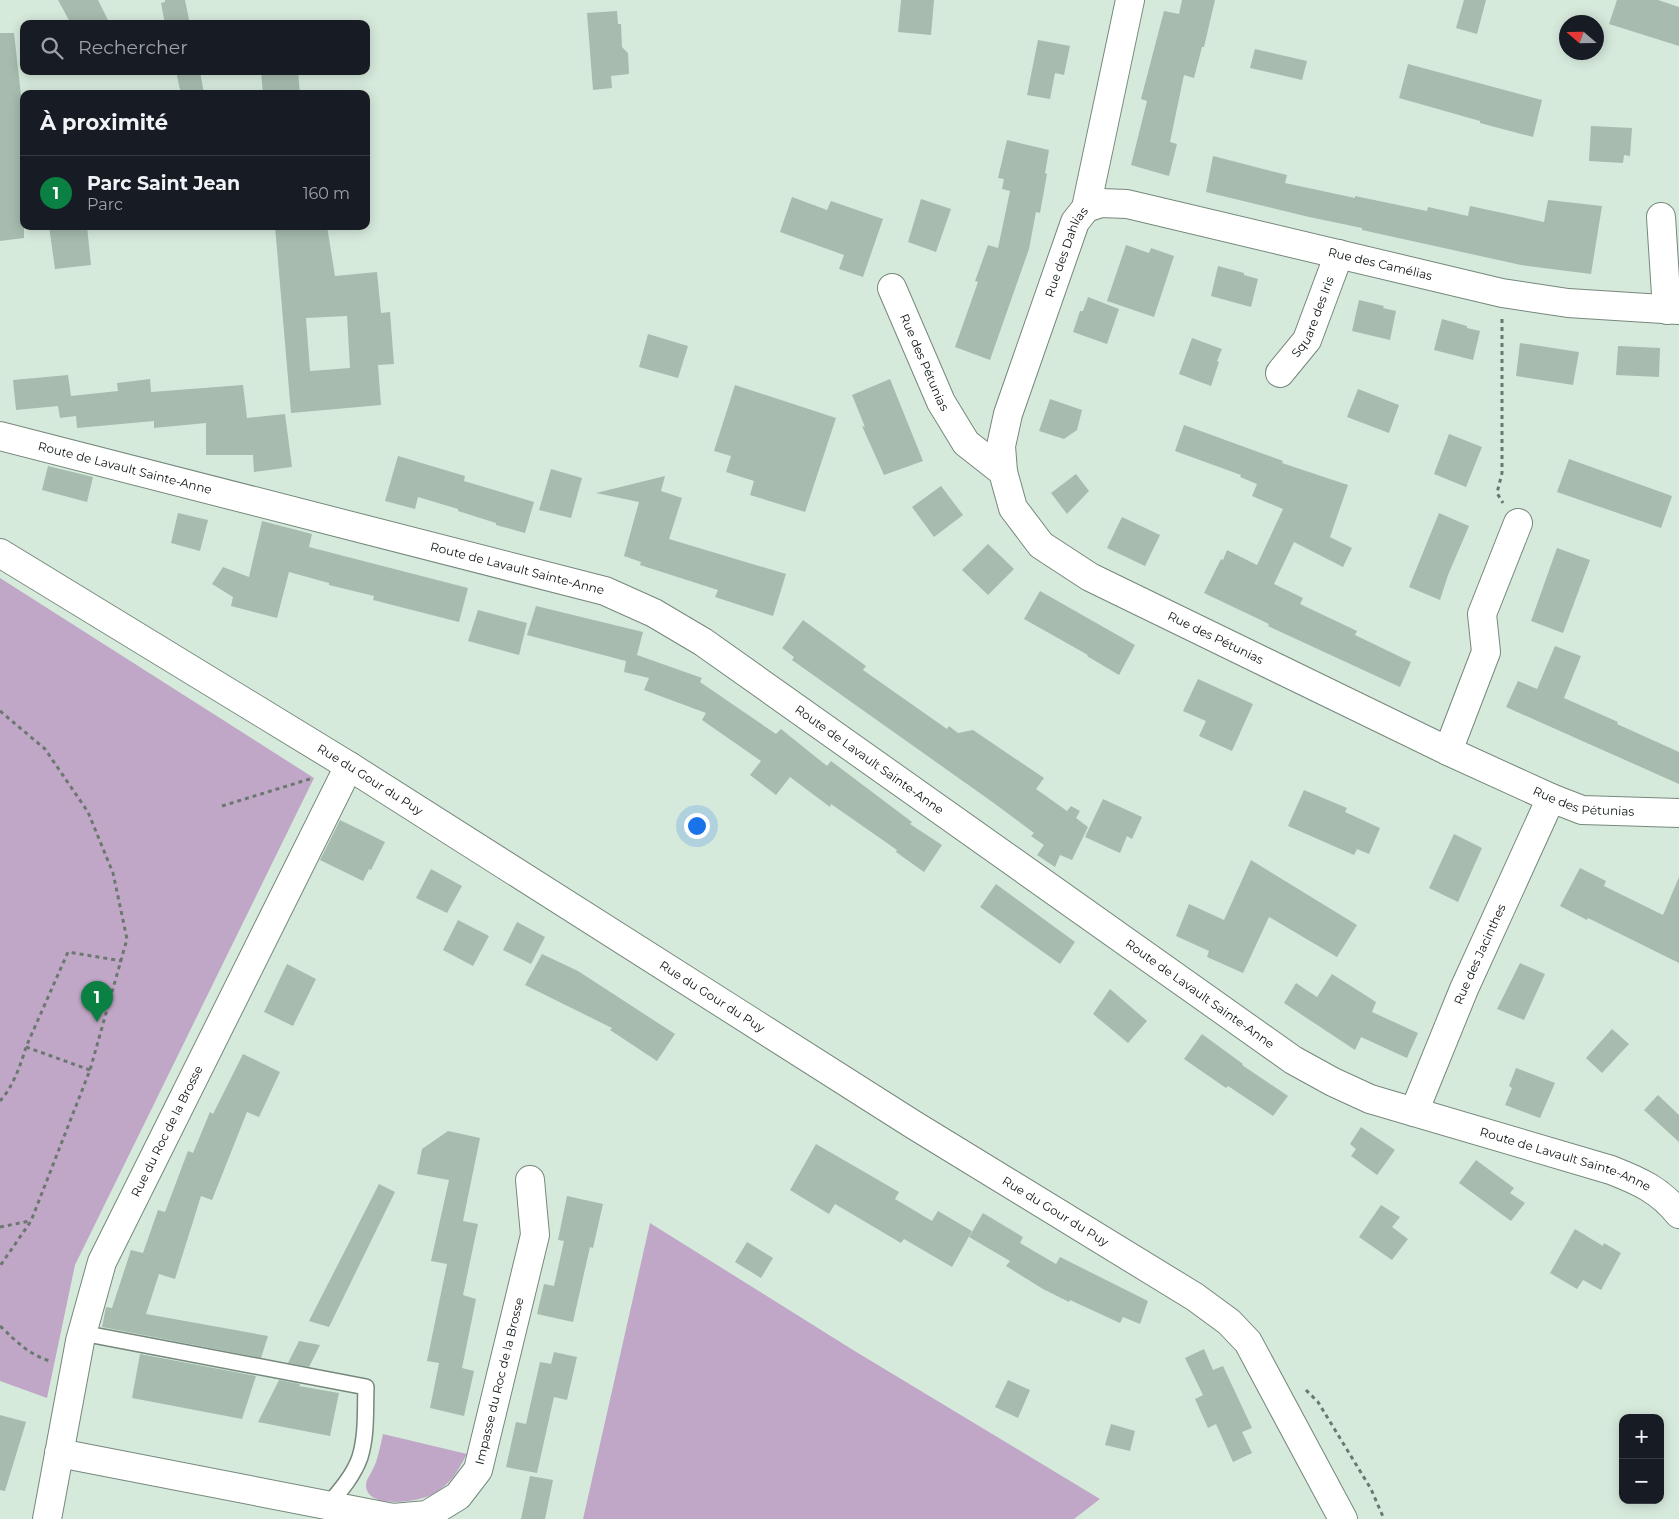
<!DOCTYPE html>
<html lang="fr">
<head>
<meta charset="utf-8">
<style>
	:root { --surface:#171b24; --page:#20242c; --text:#f1f3f6; --muted:#9ea1a6; --line:#363941; --accent:#0b8043 }
	body { margin:0; font-family:Montserrat,sans-serif; background:var(--page); color:var(--text) }
	.controls { position:absolute; right:15px; bottom:15px; display:grid; overflow:hidden; border-radius:10px; box-shadow:0 2px 12px #0003 }
	.controls button { width:45px; height:45px; display:grid; place-items:center; padding:0; border:0; border-bottom:1px solid var(--line); background:var(--surface); color:var(--text); font:25px sans-serif }
	.compass { position:absolute; left:1559px; top:15px; width:45px; height:45px; border-radius:50%; background:var(--surface); box-shadow:0 2px 12px #0003; rotate:290deg }
	.you { position:absolute; left:696px; top:825px; width:18px; height:18px; margin:-12px; border:4px solid #fff; border-radius:50%; background:#1a73e8; box-shadow:0 0 0 8px #1a73e833 }
	.badge { display:grid; place-items:center; width:32px; height:32px; border-radius:50%; background:var(--accent); color:#fff; font-size:16px; font-weight:700 }
	.pin { position:absolute; translate:-50% -41px; filter:drop-shadow(0 1px 2px #0008) }
	.pin::after { content:''; position:absolute; top:26px; width:18px; height:15px; background:inherit; clip-path:polygon(0 0,100% 0,50% 100%) }
	.list { margin:0; padding:0; list-style:none }
	h2 { display:flex; justify-content:space-between; align-items:center; height:65px; margin:0; padding:0 20px; font-size:21px }
	h2 small { font-size:16px; font-weight:400; color:var(--muted) }
	.list li { display:grid; grid-template-columns:32px 1fr auto; gap:15px; align-items:center; box-sizing:border-box; height:75px; padding:0 20px; border-top:1px solid var(--line) }
	.list b { display:block; font-size:19px; white-space:nowrap }
	.list p { margin:0; font-size:16px; white-space:nowrap; color:var(--muted) }
	.list em { font-size:16px; font-style:normal; color:var(--muted) }
	.icon { flex:none; width:28px; height:28px; fill:none; stroke:currentColor; stroke-width:2; stroke-linecap:round; stroke-linejoin:round }
	.map { position:relative; flex:none; width:1679px; height:1519px; overflow:hidden }
	.search { position:absolute; background:var(--surface); box-shadow:0 2px 12px #0003; left:20px; top:20px; width:350px; height:55px; display:flex; align-items:center; gap:12px; box-sizing:border-box; padding:0 18px; border-radius:10px; color:var(--muted); font-size:19px }
	.panel { position:absolute; background:var(--surface); box-shadow:0 2px 12px #0003; left:20px; top:90px; width:350px; height:140px; border-radius:10px }
	.map>svg:first-child { display:block }
	.green { fill:#c1a7c7 }
	.building { fill:#a7bbae; fill-rule:evenodd }
	.lines { fill:none; stroke-linecap:round; stroke-linejoin:round }
	.service-casing { stroke:#75887b; stroke-width:18 }
	.minor-casing { stroke:#75887b; stroke-width:30 }
	.tertiary-casing { stroke:#75887b; stroke-width:30 }
	.path { stroke:#6b786f; stroke-width:3; stroke-dasharray:4 4; stroke-linecap:butt }
	.service { stroke:#fff; stroke-width:15 }
	.minor { stroke:#fff; stroke-width:28 }
	.tertiary { stroke:#fff; stroke-width:28 }
	.labels { text-anchor:middle; stroke-width:4; stroke-linejoin:round; paint-order:stroke }
	.street-label { font-size:12px; fill:#0d1410; stroke:#e3f7e9 }
</style>
</head>
<body>
<div class="map">
<svg width="1679" height="1519" viewBox="0 0 1679 1519">
	<rect width="100%" height="100%" fill="#d6eadc"/>
	<g class="green">
		<path d="M0 578 314 778 75 1265 47 1398 0 1381Z"/>
		<path d="M650 1223 853 1350 1100 1499 1074 1519H583Z"/>
		<path d="M383 1434 467 1454C457 1472 452 1483 433 1494 419 1502 366 1510 366 1485 366 1480 370 1475 372 1471 378 1460 380 1447 383 1434Z"/>
	</g>
	<g class="building">
		<path d="M58 0H98L110 24H71Z"/>
		<path d="M165 0H185L190 24H165L161 3 165 2Z"/>
		<path d="M901 0H934L931 35 898 32Z"/>
		<path d="M1182 0H1215L1204 47H1202L1194 78 1184 75 1170 142 1177 144 1169 176 1131 165 1147 101 1141 99 1164 11 1179 14Z"/>
		<path d="M1464 0H1486L1477 34 1456 28Z"/>
		<path d="M1617 0H1658L1679 7V46L1609 24Z"/>
		<path d="M617 11 618 24H621L622 47 628 53 629 74 611 76 612 88 593 90 587 13Z"/>
		<path d="M0 33H14L24 122V238L0 241Z"/>
		<path d="M1038 40 1070 46 1064 75 1055 73 1050 99 1027 95Z"/>
		<path d="M1255 49 1307 61 1302 80 1250 68Z"/>
		<path d="M1408 64 1542 100 1533 137 1480 123V121L1399 98Z"/>
		<path d="M176 71H200L204 94H181Z"/>
		<path d="M261 71H298L300 94H263Z"/>
		<path d="M1591 126 1632 128 1630 156 1624 155 1623 163 1589 161Z"/>
		<path d="M1007 140 1049 150 1045 173 1047 174 1040 213 1036 212 1029 249 990 360 955 347 978 282 975 281 988 245 998 248 1010 191 1002 189 1004 179 998 178Z"/>
		<path d="M1213 156 1287 175 1285 183 1355 198V196L1427 211 1428 207 1468 216 1470 206 1544 222 1548 200 1602 206 1591 274 1521 265 1362 230V228L1309 217 1206 192Z"/>
		<path d="M792 197 827 210 831 201 883 219 863 277 839 269 844 255 780 232Z"/>
		<path d="M921 199 951 209 936 252 908 242Z"/>
		<path d="M49 226H87L91 265 55 269Z"/>
		<path d="M275 226H327L335 276 377 272 381 313 390 312 394 364 378 365 381 405 291 413ZM347 316 350 368 310 371 306 318Z"/>
		<path d="M1126 245 1149 253 1151 248 1174 256 1154 317 1107 301Z"/>
		<path d="M1218 266 1244 273V275L1258 279 1251 307 1211 296Z"/>
		<path d="M1088 297 1119 309 1107 344 1073 332 1080 311H1083Z"/>
		<path d="M1359 300 1384 306 1383 308 1396 311 1390 340 1352 331Z"/>
		<path d="M1442 319 1467 326V328L1480 331 1473 360 1434 350Z"/>
		<path d="M648 334 688 346 678 378 639 367Z"/>
		<path d="M1192 338 1222 349 1217 361 1219 362 1211 386 1179 374Z"/>
		<path d="M1520 343 1579 352 1573 385 1516 376Z"/>
		<path d="M1618 346 1660 348 1659 377 1616 375Z"/>
		<path d="M68 375 71 396 118 391 117 383 150 379 151 392 243 385 247 418 285 414 292 467 254 472 253 455H206V423L154 428V421L77 428 76 416 60 418 58 406 16 410 13 380Z"/>
		<path d="M890 379 923 461 884 475 862 426 865 427 852 395Z"/>
		<path d="M735 385 836 418 805 512 750 495 754 481 726 472 731 456 714 451Z"/>
		<path d="M1358 389 1399 405 1389 433 1347 417Z"/>
		<path d="M1050 399 1082 410 1077 430 1064 439 1039 431Z"/>
		<path d="M1184 425 1283 461 1282 463 1348 485 1330 537 1352 548 1343 567 1294 542 1274 584 1303 598 1300 604 1357 631 1355 635 1411 662 1400 687 1268 626 1269 624 1204 593 1221 559 1223 560 1227 550 1257 565 1283 509 1252 496 1257 484 1240 477 1241 475 1175 451Z"/>
		<path d="M1449 434 1482 447 1466 487 1434 474Z"/>
		<path d="M398 456 465 476 464 481 534 502 525 533 496 525V523L458 511V509L418 497 415 509 385 501Z"/>
		<path d="M1569 459 1672 496 1661 528 1557 492Z"/>
		<path d="M48 466 93 477 87 502 42 490Z"/>
		<path d="M551 469 582 478 571 518 539 510Z"/>
		<path d="M1076 474 1089 491 1067 514 1051 493Z"/>
		<path d="M665 476 661 491 682 498 669 539 786 574 773 616 715 597 718 590 640 565 641 562 624 556 639 502 596 493Z"/>
		<path d="M941 486 963 515 934 537 912 507Z"/>
		<path d="M178 513 208 520 200 551 171 543Z"/>
		<path d="M1439 513 1469 526 1448 575 1440 600 1409 587Z"/>
		<path d="M1122 517 1160 535 1145 566 1107 548Z"/>
		<path d="M262 521 312 534 309 547 468 588 459 622 373 600 374 596 329 585V583L289 572 277 618 231 606 233 597 212 584 223 567 249 577Z"/>
		<path d="M988 544 1014 569 988 595 962 570Z"/>
		<path d="M1557 548 1590 560 1563 633 1531 621Z"/>
		<path d="M1040 591 1135 645 1119 675 1087 656 1088 655 1024 619Z"/>
		<path d="M536 606 643 632 637 655 702 678 700 682 776 734 781 729 827 766 831 761 912 822 910 824 942 845 924 872 896 852 897 850 831 804 830 807 790 777 776 795 750 775 761 761 702 720 706 713 644 690 649 678 624 672 626 661 527 635Z"/>
		<path d="M478 610 527 623 519 655 468 641Z"/>
		<path d="M803 620 866 666 863 670 947 729 949 726 958 733 973 730 1044 778 1036 789 1067 811 1071 806 1080 811 1076 818 1088 827 1072 860 1060 855 1055 867 1037 855 1044 845 1031 836 1034 833 991 801 792 660 794 657 782 648Z"/>
		<path d="M1555 646 1581 656 1564 698 1618 722 1617 724 1679 752V784L1506 707 1518 681 1537 689Z"/>
		<path d="M1198 679 1253 704 1232 751 1199 736 1206 721 1183 711Z"/>
		<path d="M1304 790 1347 808 1345 812 1380 828 1369 854 1357 849 1354 855 1288 826Z"/>
		<path d="M1103 799 1142 817 1132 839 1127 836 1120 853 1085 837Z"/>
		<path d="M340 820 385 842 371 870 369 869 363 881 320 860Z"/>
		<path d="M1454 834 1482 848 1458 902 1429 888Z"/>
		<path d="M1251 860 1357 925 1337 957 1269 917 1243 973 1207 957 1209 951 1176 936 1189 904 1224 920Z"/>
		<path d="M1580 868 1606 881 1604 886 1663 915 1679 877V963L1588 918 1587 920 1560 906Z"/>
		<path d="M431 869 462 886 447 913 416 898Z"/>
		<path d="M996 884 1075 942 1060 964 980 907Z"/>
		<path d="M458 920 489 936 473 966 443 950Z"/>
		<path d="M517 922 545 937 531 964 503 950Z"/>
		<path d="M542 954 578 971 675 1034 657 1061 610 1030 612 1028 525 985Z"/>
		<path d="M1520 963 1545 974 1524 1020 1497 1009Z"/>
		<path d="M287 964 316 979 293 1026 264 1012Z"/>
		<path d="M1332 974 1376 1002 1372 1012 1418 1033 1407 1058 1361 1037 1355 1050 1284 1003 1296 983 1317 997Z"/>
		<path d="M1110 989 1147 1021 1128 1043 1093 1014Z"/>
		<path d="M1612 1029 1629 1044 1602 1073 1586 1058Z"/>
		<path d="M1202 1034 1243 1064 1242 1065 1288 1096 1273 1116 1228 1086 1226 1088 1184 1059Z"/>
		<path d="M243 1054 280 1072 259 1117 247 1112 212 1200 201 1196 175 1279 159 1274 146 1314 268 1336 261 1358 102 1327 106 1307 112 1308 131 1250 143 1253 158 1210 165 1212 188 1151 193 1153 210 1112 213 1114Z"/>
		<path d="M1516 1068 1555 1083 1540 1118 1505 1105 1512 1088 1509 1086Z"/>
		<path d="M1658 1095 1679 1115V1142L1644 1110Z"/>
		<path d="M1361 1127 1395 1150 1377 1175 1351 1156 1356 1149 1350 1144Z"/>
		<path d="M448 1131 480 1138 463 1221 478 1224 463 1295 476 1299 462 1368 474 1371 464 1416 430 1408 439 1363 427 1361 447 1264 431 1261 449 1180 417 1174 422 1149Z"/>
		<path d="M816 1144 899 1192 895 1199 932 1221 938 1211 972 1231 952 1267 904 1239 901 1243 835 1204 829 1214 790 1190Z"/>
		<path d="M1476 1160 1514 1188 1510 1193 1525 1203 1511 1221 1459 1183Z"/>
		<path d="M379 1184 395 1192 329 1327 309 1321Z"/>
		<path d="M567 1196 603 1204 593 1248 590 1247 573 1322 537 1314 544 1284 554 1286 564 1241 558 1240Z"/>
		<path d="M1381 1205 1400 1217 1392 1227 1408 1239 1392 1260 1359 1237Z"/>
		<path d="M983 1213 1023 1237 1020 1243 1056 1264 1060 1257 1148 1301 1140 1324 1123 1317 1120 1323 1070 1300 1069 1302 1043 1289 1006 1266 1010 1261 969 1237Z"/>
		<path d="M1575 1229 1603 1246 1604 1243 1621 1253 1601 1290 1583 1280 1577 1289 1550 1273Z"/>
		<path d="M747 1242 773 1258 761 1278 735 1262Z"/>
		<path d="M299 1341 320 1345 309 1367 288 1363Z"/>
		<path d="M1204 1349 1213 1370 1223 1366 1252 1428 1242 1432 1252 1453 1233 1462 1216 1424 1208 1428 1195 1399 1203 1395 1185 1358Z"/>
		<path d="M554 1352 577 1357 567 1400 554 1397 537 1473 506 1467 516 1422 526 1424 540 1362 551 1364Z"/>
		<path d="M140 1354 256 1376 242 1419 132 1398Z"/>
		<path d="M279 1380 300 1384 299 1386 339 1393 330 1436 258 1422Z"/>
		<path d="M1008 1380 1030 1390 1018 1418 995 1407Z"/>
		<path d="M0 1415 26 1422 5 1491 0 1490Z"/>
		<path d="M1111 1424 1135 1431 1130 1451 1105 1445Z"/>
		<path d="M530 1476 553 1480 545 1519H521Z"/>
	</g>
	<g class="lines">
		<defs>
			<path id="service" d="M82 1333 366 1387C365 1410 367 1434 360 1457 354 1475 340 1491 328 1505"/>
			<g id="minor">
				<path id="s1" d="M1086 208 1101 203 1127 204 1502 293 1568 303 1679 310"/>
				<path d="M1661 217 1667 310"/>
				<path id="s2" d="M892 288 941 402 966 443 1003 472 1013 508 1041 545 1090 577 1448 751 1551 798 1582 810 1679 813"/>
				<path id="s3" d="M1280 373 1307 340 1339 254"/>
				<path id="s4" d="M1003 472 1001 446 1008 414 1075 222 1086 208 1130 0"/>
				<path id="s5" d="M0 553 349 766 914 1125 1195 1297 1229 1322 1248 1342 1343 1519"/>
				<path d="M1448 751 1486 652 1482 614 1518 523"/>
				<path id="s6" d="M1414 1112 1464 989 1551 798"/>
				<path id="s7" d="M59 1453 393 1518 427 1515 458 1496 478 1470 535 1235 530 1180"/>
				<path id="s8" d="M47 1519 80 1341 102 1262 349 766"/>
			</g>
			<g id="tertiary">
				<path id="s9" d="M0 436 605 591 654 613 703 642 1293 1060 1333 1082 1370 1099 1611 1170C1639 1181 1660 1190 1679 1214"/>
			</g>
		</defs>
		<use href="#service" class="service-casing"/>
		<use href="#minor" class="minor-casing"/>
		<use href="#tertiary" class="tertiary-casing"/>
		<g class="path">
			<path d="M1502 319V473L1497 493 1503 503"/>
			<path d="M0 711 45 749 88 812 113 873 127 939 90 1070 31 1221 0 1266"/>
			<path d="M222 806 313 778"/>
			<path d="M26 1047 90 1070"/>
			<path d="M0 1101C13 1087 21 1064 26 1047L68 952 122 961"/>
			<path d="M0 1227 30 1221"/>
			<path d="M0 1326C17 1342 28 1354 50 1361"/>
			<path d="M1306 1390 1318 1402 1371 1489 1384 1519"/>
		</g>
		<use href="#service" class="service"/>
		<use href="#minor" class="minor"/>
		<use href="#tertiary" class="tertiary"/>
	</g>
	<g class="labels">
		<g class="street-label">
			<text dy="4" stroke="none"><textPath href="#s4" startOffset="231">Rue des Dahlias</textPath></text>
			<text dy="4" stroke="none"><textPath href="#s1" startOffset="302">Rue des Camélias</textPath></text>
			<text dy="4" stroke="none"><textPath href="#s3" startOffset="66">Square des Iris</textPath></text>
			<text dy="4" stroke="none"><textPath href="#s2" startOffset="81">Rue des Pétunias</textPath></text>
			<text dy="4" stroke="none"><textPath href="#s9" startOffset="129">Route de Lavault Sainte-Anne</textPath></text>
			<text dy="4" stroke="none"><textPath href="#s9" startOffset="534">Route de Lavault Sainte-Anne</textPath></text>
			<text dy="4" stroke="none"><textPath href="#s2" startOffset="501">Rue des Pétunias</textPath></text>
			<text dy="4" stroke="none"><textPath href="#s9" startOffset="939">Route de Lavault Sainte-Anne</textPath></text>
			<text dy="4" stroke="none"><textPath href="#s5" startOffset="434">Rue du Gour du Puy</textPath></text>
			<text dy="4" stroke="none"><textPath href="#s2" startOffset="906">Rue des Pétunias</textPath></text>
			<text dy="4" stroke="none"><textPath href="#s6" startOffset="171">Rue des Jacinthes</textPath></text>
			<text dy="4" stroke="none"><textPath href="#s9" startOffset="1344">Route de Lavault Sainte-Anne</textPath></text>
			<text dy="4" stroke="none"><textPath href="#s5" startOffset="839">Rue du Gour du Puy</textPath></text>
			<text dy="4" stroke="none"><textPath href="#s8" startOffset="409">Rue du Roc de la Brosse</textPath></text>
			<text dy="4" stroke="none"><textPath href="#s9" startOffset="1749">Route de Lavault Sainte-Anne</textPath></text>
			<text dy="4" stroke="none"><textPath href="#s5" startOffset="1244">Rue du Gour du Puy</textPath></text>
			<text dy="4" stroke="none"><textPath href="#s7" startOffset="535">Impasse du Roc de la Brosse</textPath></text>
		</g>
	</g>
</svg>
<div class="controls">
<button>+</button>
<button>−</button>
</div>
<svg class="compass" viewBox="-18 -18 36 36"><path d="M0-13l5 13h-10z" fill="#e53935"/><path d="M0 13l5-13h-10z" fill="#9ea1a6"/></svg>
<div class="you"></div>
<div class="pin badge" style="left:97px;top:1022px">1</div>
<div class="search"><svg class="icon" aria-label="search" viewBox="0 0 24 24"><circle cx="10" cy="10" r="6"/><path d="M15 15l6 6"/></svg>Rechercher</div>
<section class="panel">
<h2>À proximité<small></small></h2>
<ul class="list">
<li><span class="badge">1</span><div><b>Parc Saint Jean</b><p>Parc</p></div><em>160 m</em></li>
</ul>
</section>
</div>
</body>
</html>
